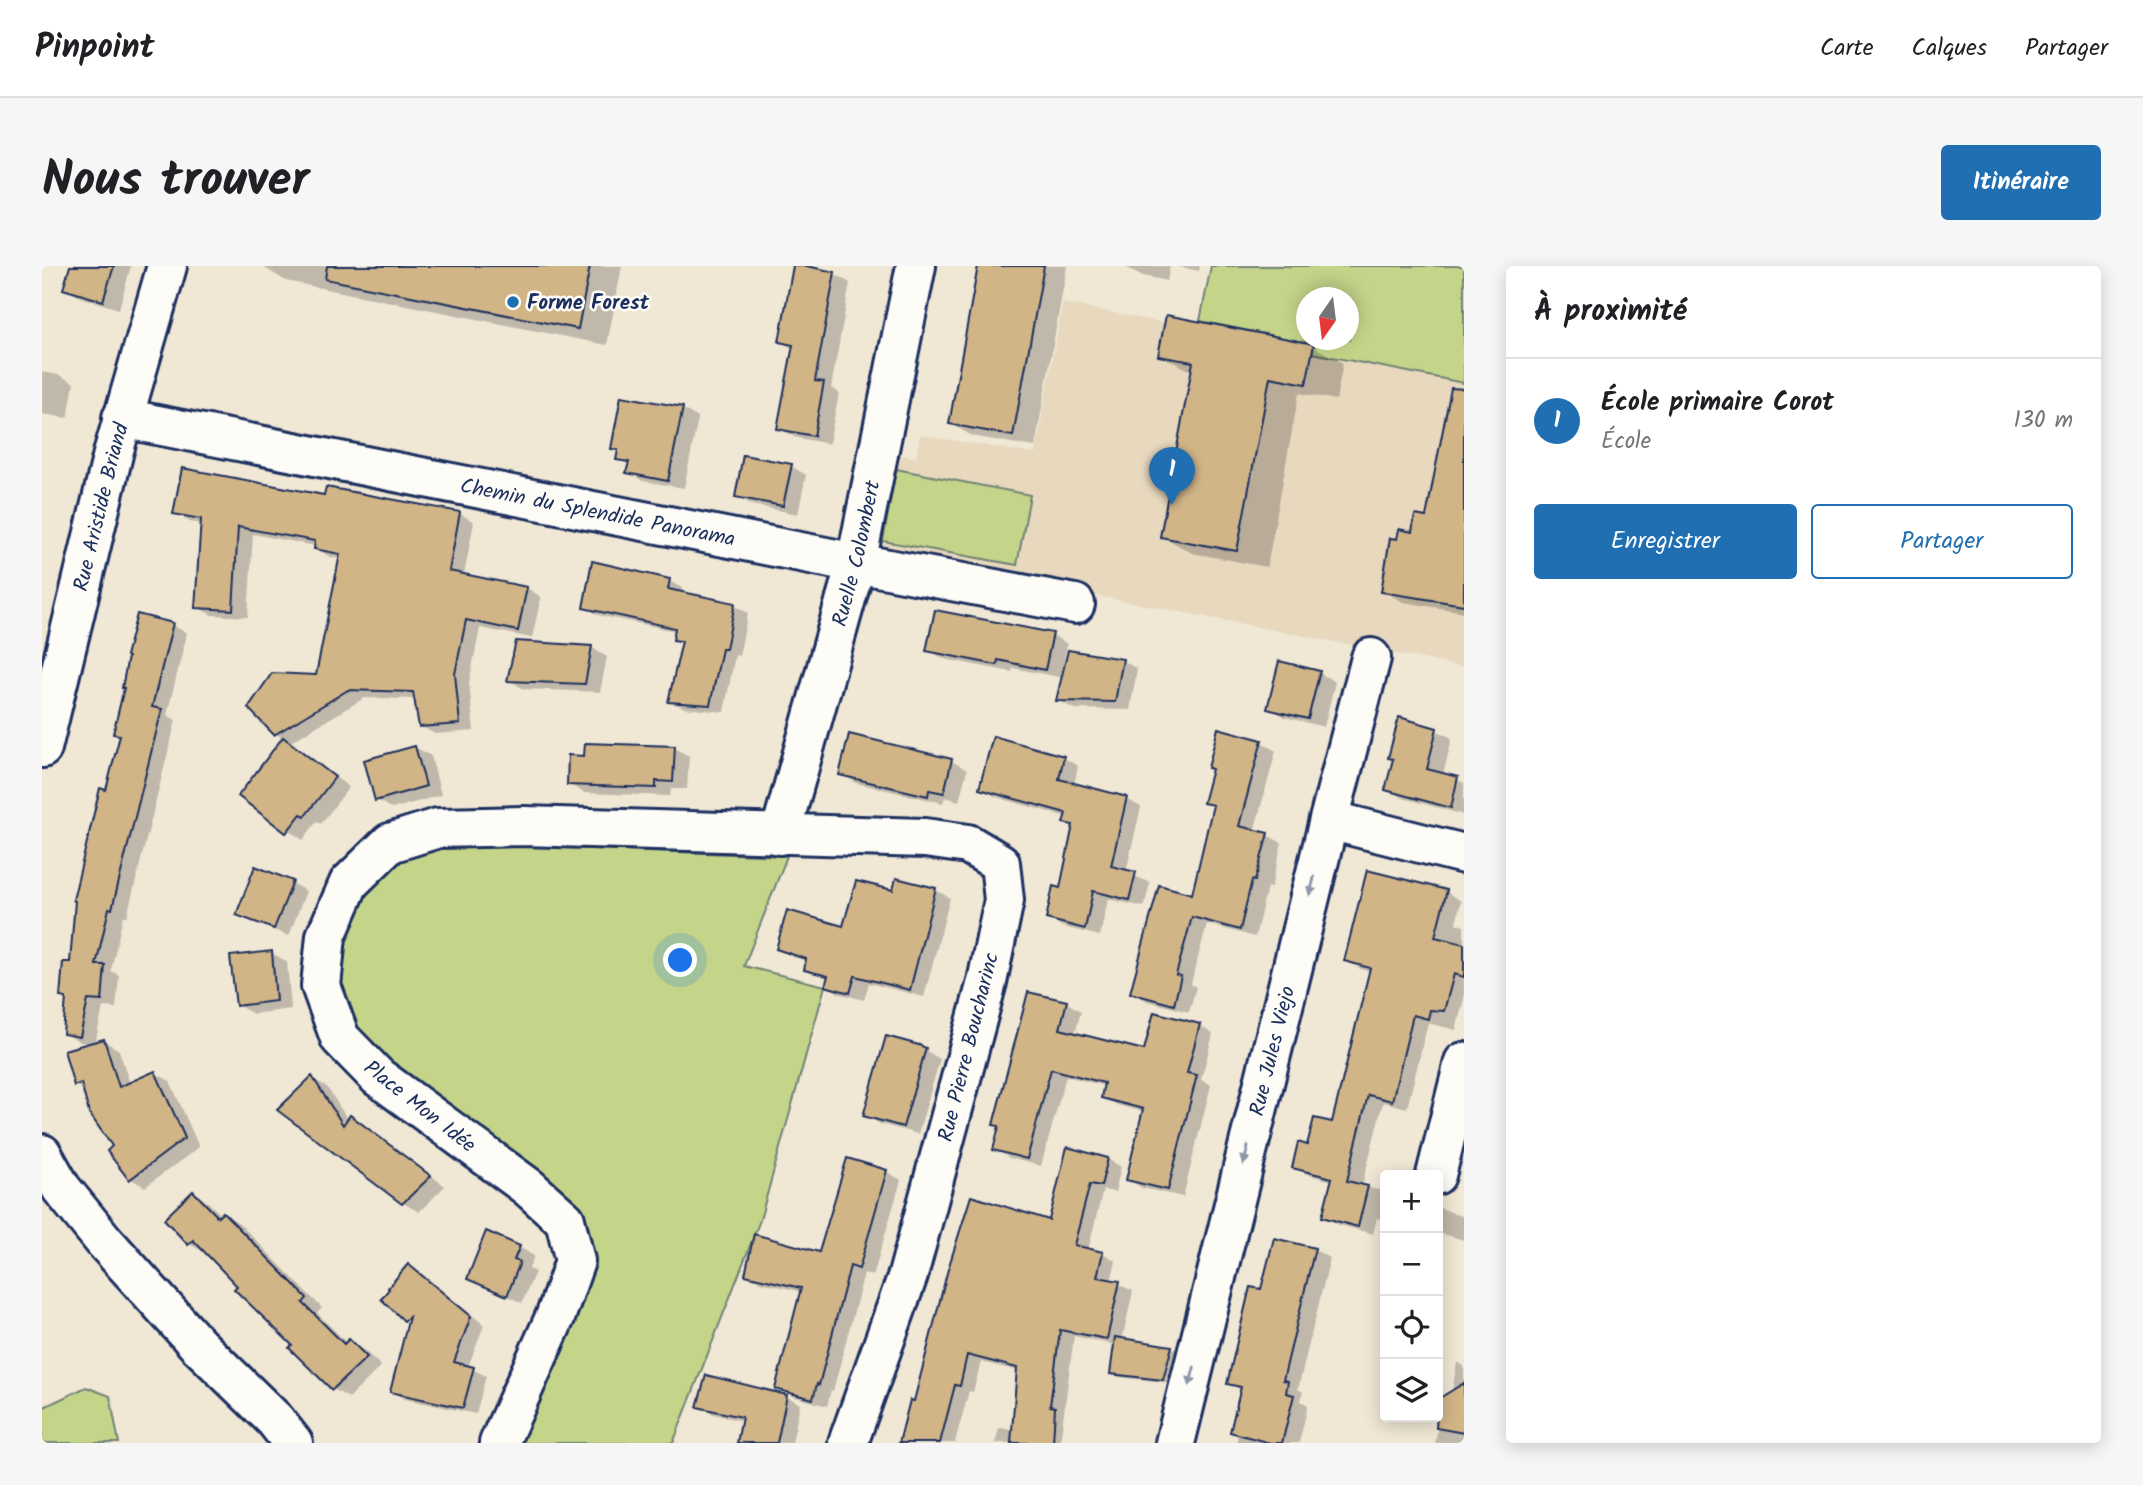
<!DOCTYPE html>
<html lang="fr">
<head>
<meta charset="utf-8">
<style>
	:root { --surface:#fff; --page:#f6f6f6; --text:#202124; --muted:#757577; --line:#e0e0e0; --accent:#1f6fb2 }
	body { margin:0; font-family:Kalam,sans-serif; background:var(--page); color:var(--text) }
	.controls { position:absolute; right:21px; bottom:21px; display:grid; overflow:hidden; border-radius:7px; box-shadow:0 4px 18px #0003 }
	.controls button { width:63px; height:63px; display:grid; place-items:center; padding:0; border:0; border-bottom:2px solid var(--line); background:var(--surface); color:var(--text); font:35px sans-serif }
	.compass { position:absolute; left:1254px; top:21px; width:63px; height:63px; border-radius:50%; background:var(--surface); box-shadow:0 4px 18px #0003; rotate:194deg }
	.you { position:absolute; left:639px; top:695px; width:24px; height:24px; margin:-18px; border:5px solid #fff; border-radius:50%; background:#1a73e8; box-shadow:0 0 0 10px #1a73e833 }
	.badge { display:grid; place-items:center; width:46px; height:46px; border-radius:50%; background:var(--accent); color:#fff; font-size:23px; font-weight:700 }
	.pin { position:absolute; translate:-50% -58px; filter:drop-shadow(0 2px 4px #0008) }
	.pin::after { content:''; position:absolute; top:37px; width:24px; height:21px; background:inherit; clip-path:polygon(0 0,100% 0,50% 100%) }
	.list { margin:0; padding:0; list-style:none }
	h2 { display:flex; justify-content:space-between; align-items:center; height:91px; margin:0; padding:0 28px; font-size:30px }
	h2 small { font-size:23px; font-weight:400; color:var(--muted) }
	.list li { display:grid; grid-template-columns:46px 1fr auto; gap:21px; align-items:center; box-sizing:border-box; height:126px; padding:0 28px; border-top:2px solid var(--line) }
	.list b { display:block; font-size:26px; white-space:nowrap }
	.list p { margin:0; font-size:23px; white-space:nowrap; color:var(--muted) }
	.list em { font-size:23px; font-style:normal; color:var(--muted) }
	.actions { display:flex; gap:14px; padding:21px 28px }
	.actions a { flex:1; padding:16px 0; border:2px solid var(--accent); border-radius:7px; text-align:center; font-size:24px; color:var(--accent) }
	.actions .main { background:var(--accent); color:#fff }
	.icon { flex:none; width:38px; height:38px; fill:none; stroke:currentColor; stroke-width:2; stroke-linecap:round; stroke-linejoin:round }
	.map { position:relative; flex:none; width:1422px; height:1177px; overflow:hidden; border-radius:7px }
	header { display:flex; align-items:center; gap:42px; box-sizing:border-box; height:98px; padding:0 35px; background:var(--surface); border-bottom:2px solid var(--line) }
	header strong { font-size:33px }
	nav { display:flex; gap:38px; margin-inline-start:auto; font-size:24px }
	.intro { display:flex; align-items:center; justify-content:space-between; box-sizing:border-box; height:168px; padding:0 42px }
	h1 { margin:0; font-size:49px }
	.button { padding:18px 32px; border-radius:7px; background:var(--accent); color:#fff; font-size:24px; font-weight:700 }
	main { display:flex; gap:42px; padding:0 42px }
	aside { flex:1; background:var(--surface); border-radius:7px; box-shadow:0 4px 18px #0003 }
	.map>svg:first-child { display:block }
	.built { fill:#e7d8be }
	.green { fill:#c4d58a; stroke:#708274; stroke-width:2; fill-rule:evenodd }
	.shadow { fill:#0003 }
	.building { fill:#d2b587; stroke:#1b2f5e; stroke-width:2 }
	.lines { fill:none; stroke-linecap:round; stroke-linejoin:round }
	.minor-casing { stroke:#1b2f5e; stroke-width:44 }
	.minor { stroke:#fdfcf7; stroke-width:38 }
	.oneway { fill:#8c96aa }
	.poi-dot { fill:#1f6fb2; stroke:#fdfcf7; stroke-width:2.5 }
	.labels { text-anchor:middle; stroke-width:5; stroke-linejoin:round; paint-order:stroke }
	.poi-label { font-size:21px; font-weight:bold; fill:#1b2f5e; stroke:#fdfcf7; text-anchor:start }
	.street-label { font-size:21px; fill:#1b2f5e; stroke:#fdfcf7 }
</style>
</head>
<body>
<header>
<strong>Pinpoint</strong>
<nav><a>Carte</a><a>Calques</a><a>Partager</a></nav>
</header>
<div class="intro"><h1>Nous trouver</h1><a class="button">Itinéraire</a></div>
<main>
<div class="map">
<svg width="1422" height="1177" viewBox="0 0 1422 1177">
	<rect width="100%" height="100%" fill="#f0e7d5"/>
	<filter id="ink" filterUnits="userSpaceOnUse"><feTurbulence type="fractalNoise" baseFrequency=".0143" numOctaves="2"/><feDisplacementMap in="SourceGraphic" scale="14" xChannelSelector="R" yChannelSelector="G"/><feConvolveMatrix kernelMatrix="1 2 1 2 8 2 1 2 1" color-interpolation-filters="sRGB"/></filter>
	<g filter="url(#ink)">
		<path class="built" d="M1021 37 1122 57 1124 49 1272 78 1271 87 1422 117V401L829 286 849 187 874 192 878 169 993 188Z"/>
		<g class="green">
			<path d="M1169 0H1422V117L1270 87 1272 78 1158 55ZM1265 32H1307V74H1265Z"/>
			<path d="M854 203 988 229 975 299 841 275Z"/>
			<path d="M408 578 745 590 702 700 783 720 718 954 631 1177H476L546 1003 547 970 530 937 303 762 289 693 312 633 354 594Z"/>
			<path d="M44 1121 68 1130 77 1177H0V1142Z"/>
		</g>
		<g class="shadow">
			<path d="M29 0H89L77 43 38 31 23 22Z"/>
			<path d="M219 0H580L565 79 244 15Z"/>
			<path d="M753 0 793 8 808 17 789 122 797 127 787 178 752 171 737 162 752 83 739 76Z"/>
			<path d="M938 0H1025L993 181 930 170 908 157Z"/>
			<path d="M1082 0H1128L1125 15 1097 9Z"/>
			<path d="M1134 0H1158L1157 5Z"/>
			<path d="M1271 80 1301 97 1294 134 1257 127 1225 301 1150 287 1120 270 1151 106 1118 89Z"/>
			<path d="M0 106 17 109 32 117 26 152 0 148Z"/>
			<path d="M581 132 641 143 656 152 642 222 601 215 586 206 587 199 576 193 578 186 571 182Z"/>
			<path d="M1408 136 1422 138V346L1361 336 1341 325 1356 275 1372 268 1386 253Z"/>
			<path d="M749 200 764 209 756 248 710 239 695 230Z"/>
			<path d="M284 231 417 247 432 256 422 309 485 322 499 331 490 372 438 362 427 417 432 465 393 468 378 460 374 433 322 432 247 477 307 521 279 558 275 555 261 574 198 530 242 473 233 467 276 411 299 293 288 291 274 282V280L211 268 206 351 170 349 155 341 160 258 148 256 133 247Z"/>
			<path d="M627 315 641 322 640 328 692 339 706 347 697 390 693 389 682 446 642 442 628 435 641 378 633 373 634 365 556 349 542 341Z"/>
			<path d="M130 359 145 367 125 449 134 454 85 650H81L69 705 77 709 74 742 61 741 53 778 62 775 77 784 88 818 113 807 128 815 157 881 103 921 89 913 42 824 33 819 52 778 38 776 23 767 26 734 20 730 29 698 79 470 73 467Z"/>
			<path d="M1010 369 1025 378 1019 410 1080 394 1095 403 1088 444 1032 443 1016 434 1022 412 971 402 970 406 902 393 886 384Z"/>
			<path d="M476 376 550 382 565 391 558 426 482 423 467 414Z"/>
			<path d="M1239 397 1278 407 1293 416 1282 461 1243 451 1227 442Z"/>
			<path d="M1394 464 1410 472 1401 509 1422 517V549L1361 532 1345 523 1353 494Z"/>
			<path d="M808 470 910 495 925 504 917 535 903 531 901 537 814 517 799 508Z"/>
			<path d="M953 472 1022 492 1036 500 1032 519 1084 533 1099 541 1084 606 1108 617 1102 641 1066 633 1058 670 1021 661 1006 652 1020 624 1032 561 1023 556 1025 551 954 531 939 522Z"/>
			<path d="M1219 476 1234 485 1212 566 1225 569 1240 577 1229 622 1225 621 1213 671 1165 658 1149 718 1154 721 1147 746 1105 735 1091 726 1151 630 1172 541 1163 536Z"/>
			<path d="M373 481 389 490 399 529 350 543 335 534Z"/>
			<path d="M632 482 647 490 645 523H629L628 530 542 527 527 518 544 492Z"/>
			<path d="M855 614 894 624 908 632 882 731 827 717 822 734 799 728 785 720 787 713 764 703 766 695 750 691 736 682 802 662 852 626Z"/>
			<path d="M250 617 264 625 247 670 211 656 196 648Z"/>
			<path d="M1404 626 1419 635 1414 657 1422 660V733L1414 764 1386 757 1365 842 1341 836 1320 920 1343 926V954L1335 952 1331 968 1297 959 1282 951 1291 915 1267 909 1252 901 1267 881 1291 858 1329 706 1319 703 1304 695Z"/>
			<path d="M230 687 245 696 249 743 211 748 195 739Z"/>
			<path d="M987 728 1025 737 1039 745 1033 768 1104 786 1157 759 1171 768 1159 814 1169 819 1141 931 1100 922 1086 913 1102 846 1075 839 1061 831 1063 820 1024 810 999 900 967 892 953 883 959 861 953 858Z"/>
			<path d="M876 780 898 793 876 868 838 858 823 849Z"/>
			<path d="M270 812 285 821 306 854 308 852 324 861 403 920 377 946 361 937 238 843Z"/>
			<path d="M1066 893 1079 901 1073 926 1061 924 1046 984 1061 987 1074 995 1069 1015 1091 1025 1080 1074 1129 1081 1137 1086 1129 1117 1077 1111 1070 1107 1073 1079 1032 1070 1018 1177H953L957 1162 972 1163 977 1105 939 1096 931 1126 927 1125 913 1176 916 1177H858L873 1137 1008 956Z"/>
			<path d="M806 894 845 906 859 914 831 1010 822 1007 791 1125 789 1124 785 1140 750 1130 736 1122 760 1026 719 1016 705 1008 779 988Z"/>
			<path d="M151 927 166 936 180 950 182 948 197 957 280 1042 275 1047 305 1077 307 1076 323 1085 339 1100 307 1132 291 1123 164 985 162 986 147 978Z"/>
			<path d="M1396 941 1422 951V974L1396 967Z"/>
			<path d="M477 981 492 990 487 1003 493 1006 480 1037 427 1012Z"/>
			<path d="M1273 984 1288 992 1256 1123 1261 1126 1259 1135 1266 1139 1257 1177H1194L1196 1169 1190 1166 1200 1125 1187 1117 1220 1025Z"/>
			<path d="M367 1000 380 1008 442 1059 426 1101 444 1110 434 1148 363 1133 350 1125 367 1056 342 1033Z"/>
			<path d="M1415 1096 1422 1100V1177H1393L1398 1151 1396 1135 1410 1126Z"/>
			<path d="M744 1130 758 1138 750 1177H696L701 1155 671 1148 657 1140Z"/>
		</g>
		<g class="building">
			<path d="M28 0H72L61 35 21 23Z"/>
			<path d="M285 0H548L536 63 283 13Z"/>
			<path d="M751 0H764L793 6 773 115 782 116 772 170 735 163 751 79 737 76Z"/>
			<path d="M936 0H1002L971 170 907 158Z"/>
			<path d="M1124 49 1272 78 1264 118 1228 111 1195 285 1118 271 1151 96 1116 90Z"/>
			<path d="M1409 122 1422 123V339L1339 326 1348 272 1355 273 1357 263 1370 266 1373 249 1384 251Z"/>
			<path d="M579 130 641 141 626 215 584 207 587 196 574 194 576 184 569 183Z"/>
			<path d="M701 189 750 198 741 240 693 231Z"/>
			<path d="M140 202 282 229 284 221 418 246 407 305 485 321 476 365 424 354 413 408 418 458 377 461 371 426 306 424 232 469 206 442 230 407 274 409 298 288 272 283 273 275 196 261 191 344 153 342 159 253 131 248Z"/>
			<path d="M550 295 628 313 626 323 693 337 684 383H680L668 439 626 436 640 375 631 374 633 362 541 342Z"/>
			<path d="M893 344 1011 367 1003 404 956 394 955 399 884 385Z"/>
			<path d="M95 348 131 357 110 441 120 443 70 643 67 642 54 699H63L60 735 46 734 38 771 21 768 24 732 18 731 21 696H28L33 635 31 634 58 522 64 524 78 469 71 468 82 422H80L86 391 84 390Z"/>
			<path d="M474 375 550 380 543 418 465 415Z"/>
			<path d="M1026 384 1081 393 1073 436 1014 435Z"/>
			<path d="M1237 395 1278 405 1266 453 1225 443Z"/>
			<path d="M1357 451 1395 462 1385 503 1416 511 1409 542 1343 524 1351 493 1346 492Z"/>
			<path d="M1176 462 1220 474 1197 560 1226 567 1213 615 1210 614 1198 664 1150 651 1134 709 1139 710 1132 739 1088 727 1117 619 1150 628 1171 539 1161 537 1170 503 1166 502Z"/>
			<path d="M807 468 910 493 902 527 887 524 886 530 797 509Z"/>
			<path d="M951 470 1022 490 1017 513 1085 531 1069 600 1094 606 1087 634 1051 625 1043 663 1004 653 1011 620 1018 622 1031 559 1021 557 1024 547 937 523Z"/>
			<path d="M241 471 293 511 263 550 259 548 244 567 196 530Z"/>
			<path d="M543 477 633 480 631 516 614 515V522L525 519 526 489 542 490Z"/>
			<path d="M373 480 384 520 333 535 322 494Z"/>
			<path d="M213 600 251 615 232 663 194 649Z"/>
			<path d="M1325 604 1405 624 1393 671 1422 678V711L1412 708 1402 745 1388 744 1386 753 1371 749 1350 835 1326 829 1305 915 1326 920 1316 961 1280 951 1290 912 1250 902 1256 876 1265 879 1272 852 1290 856 1328 702 1302 695Z"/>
			<path d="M854 612 894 622 868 724 813 710 808 727 783 720 786 710 762 704 764 693 734 683 745 644 801 660 814 615 851 624Z"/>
			<path d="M230 685 234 735 194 740 188 690Z"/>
			<path d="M986 726 1025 735 1018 763 1102 784 1112 746 1158 758 1145 807 1155 809 1126 924 1084 914 1101 843 1059 832 1062 817 1009 803 985 893 951 884 957 860 951 859Z"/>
			<path d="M844 770 877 779 884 782 861 861 821 850Z"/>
			<path d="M62 773 77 821 113 805 143 872 87 914 65 885 70 880 47 847 39 817 32 820 22 784Z"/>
			<path d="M270 810 301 859 308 849 389 910 360 938 235 844Z"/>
			<path d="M1025 881 1066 892 1059 920 1048 918 1032 979 1061 986 1055 1011 1078 1015 1065 1073 1018 1064 1008 1140 1013 1141 1011 1177H969L975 1102 925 1089 918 1120 913 1119 898 1177H857L868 1134 872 1135 906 1003 929 930 1007 954Z"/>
			<path d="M805 892 845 904 817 1003 808 1000 777 1119 775 1118 771 1133 733 1123 759 1022 703 1009 712 968 777 986Z"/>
			<path d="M151 925 176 951 181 946 265 1032 261 1037 302 1078 307 1073 325 1091 290 1124 247 1082 250 1079 192 1023 195 1020 151 974 146 979 122 953Z"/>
			<path d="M444 965 478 980 472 994 478 996 465 1030 425 1013Z"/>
			<path d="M1232 972 1273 982 1241 1114 1246 1115 1244 1127 1252 1129 1240 1177H1228L1188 1166 1199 1121 1185 1118 1208 1021 1219 1023Z"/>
			<path d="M366 998 429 1050 412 1096 432 1101 421 1142 348 1126 367 1051 362 1055 339 1033 347 1023 346 1022Z"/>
			<path d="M1073 1071 1130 1080 1121 1114 1068 1108Z"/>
			<path d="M664 1109 745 1129 735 1177H695L700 1151 655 1141Z"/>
			<path d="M1422 1117V1167L1394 1162 1396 1133Z"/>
		</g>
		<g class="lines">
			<defs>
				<g id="minor">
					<path id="s1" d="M80 152 814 297 1033 338"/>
					<path id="s2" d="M0 482 72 184 125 0"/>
					<path d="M1287 554 1422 588"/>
					<path id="s3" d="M738 569 814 297 874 0"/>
					<path d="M0 888 19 922 62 975 156 1079 233 1154 251 1177"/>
					<path d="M1394 909 1422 796"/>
					<path d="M457 1177 514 1049 533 995 523 954 486 921 336 811 298 772 279 720 284 670 307 617 348 577 396 562 482 560 883 572 926 578 958 597 962 634 945 716 866 1009 806 1177"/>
					<path id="s4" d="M1133 1177 1287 554 1329 392"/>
				</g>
			</defs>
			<use href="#minor" class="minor-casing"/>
			<use href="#minor" class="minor"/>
		</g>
		<defs><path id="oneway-solid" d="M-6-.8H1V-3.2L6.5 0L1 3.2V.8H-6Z" transform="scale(1.75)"/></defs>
		<g class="oneway">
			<use href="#oneway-solid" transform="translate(1270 620) rotate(104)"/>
			<use href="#oneway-solid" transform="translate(1204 889) rotate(104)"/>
			<use href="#oneway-solid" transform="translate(1150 1110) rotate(104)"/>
		</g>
	</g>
	<circle class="poi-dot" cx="471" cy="36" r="7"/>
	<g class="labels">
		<g class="poi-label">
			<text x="485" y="43">Forme Forest</text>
		</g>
		<g class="street-label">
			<text dy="7" stroke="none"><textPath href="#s2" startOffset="248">Rue Aristide Briand</textPath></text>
			<text dy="7" stroke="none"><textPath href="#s1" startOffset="485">Chemin du Splendide Panorama</textPath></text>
			<text dy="7" stroke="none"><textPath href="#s3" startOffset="292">Ruelle Colombert</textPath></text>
			<text transform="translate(926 781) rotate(-76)" y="7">Rue Pierre Boucharinc</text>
			<text dy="7" stroke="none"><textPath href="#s4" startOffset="404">Rue Jules Viejo</textPath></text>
			<text transform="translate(378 840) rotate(38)" y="7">Place Mon Idée</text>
		</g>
	</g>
</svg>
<div class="controls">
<button>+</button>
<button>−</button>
<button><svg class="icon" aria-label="locate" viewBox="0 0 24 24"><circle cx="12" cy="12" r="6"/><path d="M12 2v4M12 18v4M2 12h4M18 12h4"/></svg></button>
<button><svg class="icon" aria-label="layers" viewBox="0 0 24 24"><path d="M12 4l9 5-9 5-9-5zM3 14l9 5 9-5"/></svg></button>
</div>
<svg class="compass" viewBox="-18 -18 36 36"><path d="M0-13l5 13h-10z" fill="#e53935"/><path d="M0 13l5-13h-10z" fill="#757577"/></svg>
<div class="you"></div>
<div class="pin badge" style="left:1130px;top:239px">1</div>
</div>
<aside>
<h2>À proximité<small></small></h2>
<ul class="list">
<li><span class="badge">1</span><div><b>École primaire Corot</b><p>École</p></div><em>130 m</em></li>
</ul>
<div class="actions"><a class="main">Enregistrer</a><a>Partager</a></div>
</aside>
</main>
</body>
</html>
